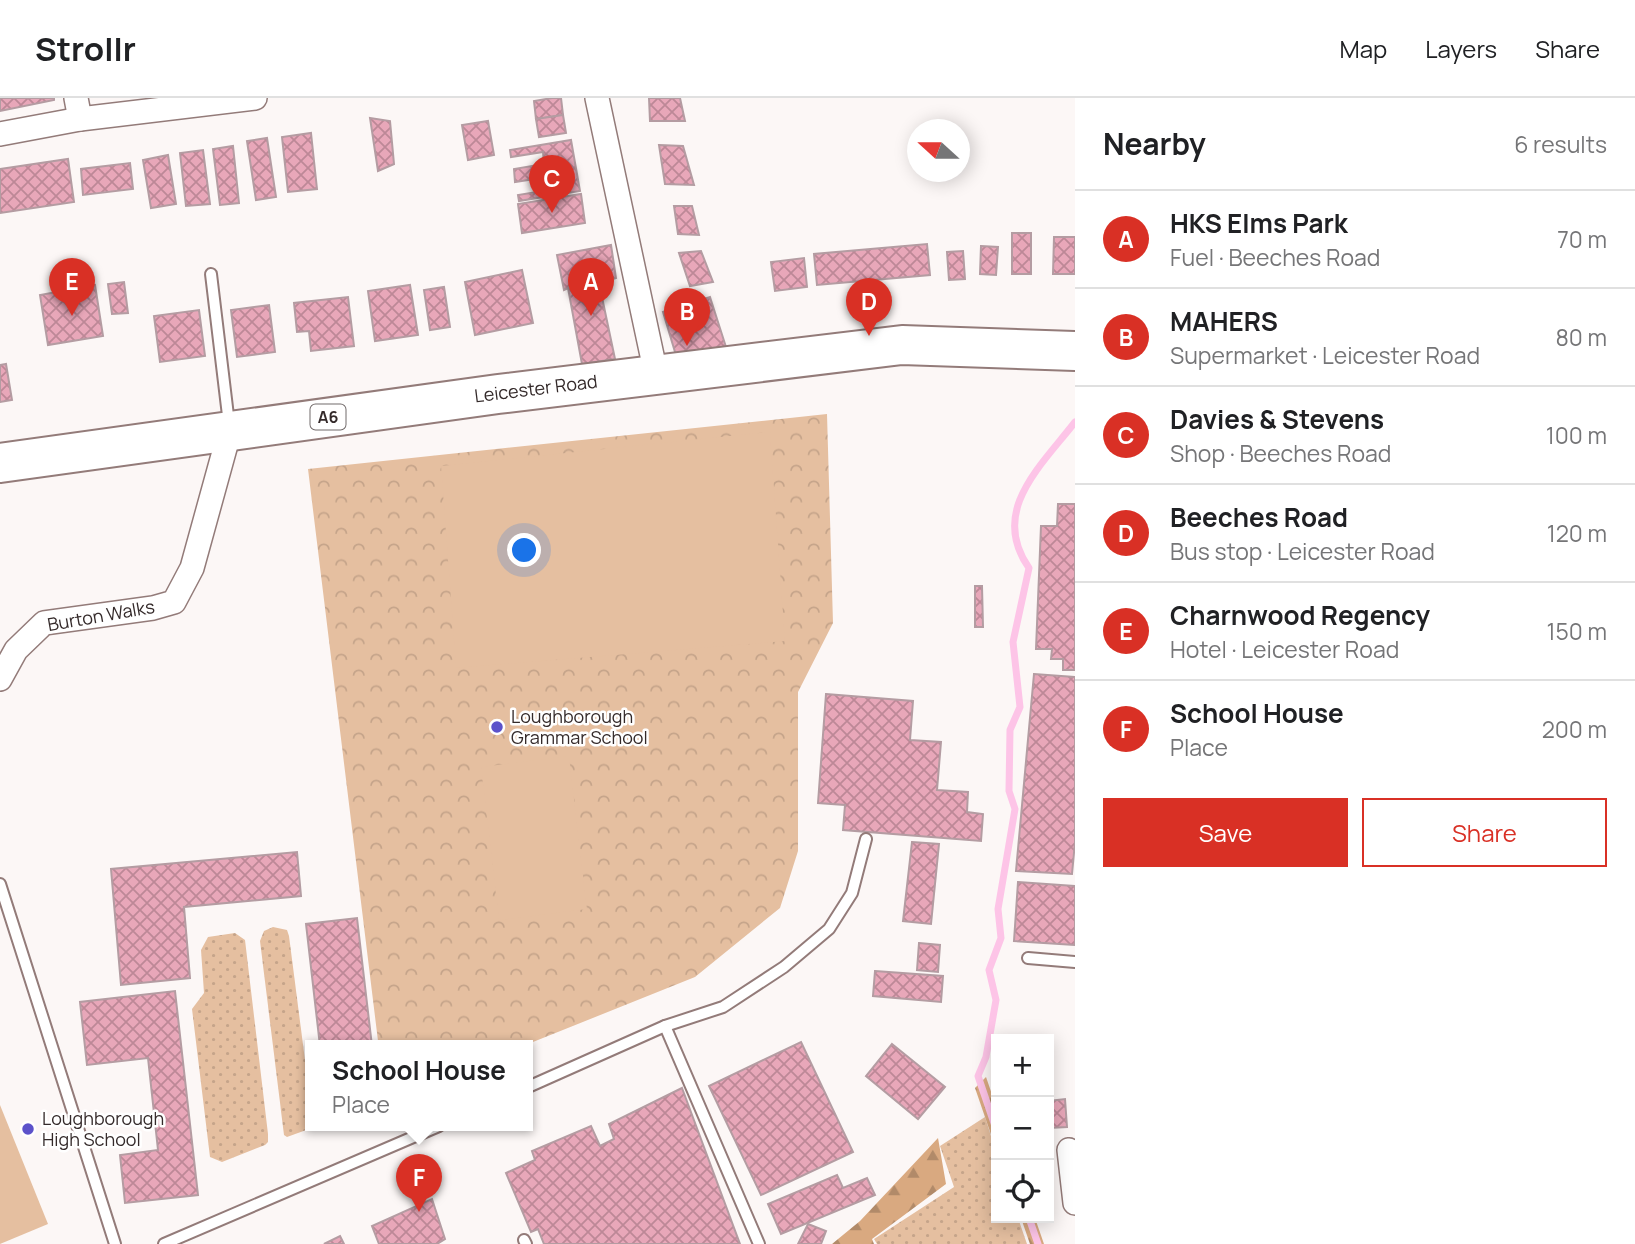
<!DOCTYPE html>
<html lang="en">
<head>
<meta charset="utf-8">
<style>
	:root { --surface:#fff; --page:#f2f2f2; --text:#202124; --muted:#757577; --line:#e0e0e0; --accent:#d93025 }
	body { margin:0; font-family:Manrope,sans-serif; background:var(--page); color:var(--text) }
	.controls { position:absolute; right:21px; bottom:21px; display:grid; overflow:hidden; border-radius:0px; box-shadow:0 4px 18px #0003 }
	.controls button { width:63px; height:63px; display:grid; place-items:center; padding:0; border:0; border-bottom:2px solid var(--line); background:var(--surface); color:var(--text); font:35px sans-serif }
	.compass { position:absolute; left:907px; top:21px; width:63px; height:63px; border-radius:50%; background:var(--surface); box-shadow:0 4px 18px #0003; rotate:291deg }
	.you { position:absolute; left:525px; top:453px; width:24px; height:24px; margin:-18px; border:5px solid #fff; border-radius:50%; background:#1a73e8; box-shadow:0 0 0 10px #1a73e833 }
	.badge { display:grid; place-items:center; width:46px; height:46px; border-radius:50%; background:var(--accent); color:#fff; font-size:23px; font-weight:700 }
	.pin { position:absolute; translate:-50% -58px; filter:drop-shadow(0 2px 4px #0008) }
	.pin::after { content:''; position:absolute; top:37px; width:24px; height:21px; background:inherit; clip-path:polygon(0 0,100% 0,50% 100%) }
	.popup { position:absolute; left:305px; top:942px; width:228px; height:91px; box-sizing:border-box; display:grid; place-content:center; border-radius:0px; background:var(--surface); filter:drop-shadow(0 2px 5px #0005); font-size:23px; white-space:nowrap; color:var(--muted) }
	.popup b { font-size:26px; color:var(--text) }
	.popup::after { content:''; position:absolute; left:50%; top:100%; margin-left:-14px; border:14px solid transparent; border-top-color:var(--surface) }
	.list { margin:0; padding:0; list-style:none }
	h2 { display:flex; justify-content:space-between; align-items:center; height:91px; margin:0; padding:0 28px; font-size:30px }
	h2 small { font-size:23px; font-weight:400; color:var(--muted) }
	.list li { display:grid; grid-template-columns:46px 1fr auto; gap:21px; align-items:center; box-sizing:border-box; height:98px; padding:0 28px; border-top:2px solid var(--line) }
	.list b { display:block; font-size:26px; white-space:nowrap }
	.list p { margin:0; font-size:23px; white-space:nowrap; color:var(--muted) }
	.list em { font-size:23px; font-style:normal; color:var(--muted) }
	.actions { display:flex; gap:14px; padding:21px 28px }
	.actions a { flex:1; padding:16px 0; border:2px solid var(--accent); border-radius:0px; text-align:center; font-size:24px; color:var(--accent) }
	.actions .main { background:var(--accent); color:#fff }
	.icon { flex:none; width:38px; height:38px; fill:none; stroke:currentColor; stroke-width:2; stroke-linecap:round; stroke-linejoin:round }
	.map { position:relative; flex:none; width:1075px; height:1146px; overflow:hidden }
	header { display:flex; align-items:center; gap:42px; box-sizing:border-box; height:98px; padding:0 35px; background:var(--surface); border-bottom:2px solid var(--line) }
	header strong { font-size:33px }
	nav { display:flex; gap:38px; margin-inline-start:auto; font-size:24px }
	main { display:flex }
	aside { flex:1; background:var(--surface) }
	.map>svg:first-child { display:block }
	.grass { fill:url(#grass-dots) }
	.forest { fill:url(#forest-firs) }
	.park { fill:url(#park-crowns) }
	.garden { fill:#e5bfa0 }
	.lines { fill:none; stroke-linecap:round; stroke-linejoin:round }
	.stream { stroke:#fdc4e7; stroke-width:7 }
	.building { fill:url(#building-cross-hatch); stroke:#b49ca2; stroke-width:2 }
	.lane-casing { stroke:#937b79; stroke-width:14 }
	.street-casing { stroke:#937b79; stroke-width:26 }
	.highway-casing { stroke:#937b79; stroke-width:42 }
	.lane { stroke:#fff; stroke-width:10 }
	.street { stroke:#fff; stroke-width:23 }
	.highway { stroke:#fff; stroke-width:38 }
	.poi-dot { fill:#5c52ca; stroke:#fff; stroke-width:2.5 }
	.labels { text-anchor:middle; stroke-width:5; stroke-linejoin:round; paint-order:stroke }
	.shield { fill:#fff; stroke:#716a6a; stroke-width:2 }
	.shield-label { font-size:16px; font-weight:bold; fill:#342a2a }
	.street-label { font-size:18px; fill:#342a2a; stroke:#fff }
	.poi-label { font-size:18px; fill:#342a2a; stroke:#fff; text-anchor:start }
</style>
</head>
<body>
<header>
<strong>Strollr</strong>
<nav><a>Map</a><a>Layers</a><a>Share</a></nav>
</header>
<main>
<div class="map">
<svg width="1075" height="1146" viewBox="0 0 1075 1146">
	<defs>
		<pattern id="grass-dots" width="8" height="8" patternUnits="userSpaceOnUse" patternTransform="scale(1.75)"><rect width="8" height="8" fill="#e5bfa0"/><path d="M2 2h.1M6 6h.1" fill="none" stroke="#c5a48a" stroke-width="1.8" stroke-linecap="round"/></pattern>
		<pattern id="forest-firs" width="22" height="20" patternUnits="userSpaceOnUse" patternTransform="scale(1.75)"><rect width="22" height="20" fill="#d9a980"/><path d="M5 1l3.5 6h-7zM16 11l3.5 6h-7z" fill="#b18a69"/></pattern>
		<pattern id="park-crowns" width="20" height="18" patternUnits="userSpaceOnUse" patternTransform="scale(1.75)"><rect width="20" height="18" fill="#e5bfa0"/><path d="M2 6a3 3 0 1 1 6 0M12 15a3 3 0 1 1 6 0" fill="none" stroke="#c5a48a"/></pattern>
		<pattern id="building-cross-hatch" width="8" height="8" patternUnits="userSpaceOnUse" patternTransform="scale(1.75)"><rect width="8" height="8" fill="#e8a7b9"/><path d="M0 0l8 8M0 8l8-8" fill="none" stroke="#bd8897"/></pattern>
	</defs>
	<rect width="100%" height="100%" fill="#fcf7f6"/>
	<g class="grass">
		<path d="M273 829 287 832 289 838 310 1001 309 1031 287 1039 284 1037 260 843 264 833Z"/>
		<path d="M235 835 245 842 268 1036V1044L265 1047 222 1064 210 1059 192 911 204 895 201 852 208 839Z"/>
		<path d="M985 1019 996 1054V1120H1018L1027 1146H877L874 1141 954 1089 940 1048Z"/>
	</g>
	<g class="forest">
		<path d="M986 979 996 1008V1051L975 990Z"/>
		<path d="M938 1040 946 1086 872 1141 874 1146H832L860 1123Z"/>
		<path d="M1021 1120H1035L1044 1146H1030Z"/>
	</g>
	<path class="park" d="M827 316 833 525 798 594V753L780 810 695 879 523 948H385L378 943 308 371Z"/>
	<g class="garden">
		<path d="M770 334 785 543 456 570 441 368Z"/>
		<path d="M569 658 587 811 499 822 481 669Z"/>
		<path d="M0 1007 48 1126 0 1146Z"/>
	</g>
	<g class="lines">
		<g class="stream">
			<path d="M996 1031 978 978 986 959 996 902 989 872 1001 840 998 811 1015 711 1009 693 1010 632 1020 609 1013 544 1029 470C989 413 1041 368 1075 324"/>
			<path d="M1029 1120 1038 1146"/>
		</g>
	</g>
	<g class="building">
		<path d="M0 0H54V2L0 13Z"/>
		<path d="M552 0H561L563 17 536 21 534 3Z"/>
		<path d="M649 0H680L685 23H650Z"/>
		<path d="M563 17 566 35 539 39 536 21Z"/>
		<path d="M370 20 390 23 394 66 378 73Z"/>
		<path d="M488 23 494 57 468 62 462 27Z"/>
		<path d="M311 35 317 91 288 94 282 39Z"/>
		<path d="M267 40 276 99 256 102 247 43Z"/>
		<path d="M571 42 580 93 519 103 518 97 549 92 547 79 515 84 514 71 544 66 543 54 511 59 510 52Z"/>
		<path d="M659 47 683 48 694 87 665 86Z"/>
		<path d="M233 48 239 105 220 107 213 51Z"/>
		<path d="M203 52 210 106 186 108 180 55Z"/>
		<path d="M168 57 176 106 151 110 143 62Z"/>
		<path d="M68 61 74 104 0 115V71Z"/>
		<path d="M130 65 133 91 83 97 81 71Z"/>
		<path d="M581 96 585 125 522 135 518 106Z"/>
		<path d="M674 108H692L699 137 678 136Z"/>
		<rect x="1012" y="135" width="19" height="41"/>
		<path d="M1054 139H1075V176H1053Z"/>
		<path d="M927 146 930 177 817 187 814 156Z"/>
		<path d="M611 147 616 180 599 185 615 261 582 266 568 190 564 192 557 157Z"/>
		<path d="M981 148 998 149 996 177 980 176Z"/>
		<path d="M701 153 713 184 690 188 679 155Z"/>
		<path d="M963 153 965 181 949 182 947 154Z"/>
		<path d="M804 160 807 189 775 193 771 164Z"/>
		<path d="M522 172 533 225 475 237 465 184Z"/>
		<path d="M124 184 128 215 112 216 108 186Z"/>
		<path d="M95 187 103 238 48 247 40 197Z"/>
		<path d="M410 187 418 237 375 243 368 193Z"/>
		<path d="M444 189 450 229 430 232 424 192Z"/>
		<path d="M348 199 354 248 311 253 309 233 297 234 294 205Z"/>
		<path d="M710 199 726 249 678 264 663 214Z"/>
		<path d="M269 207 275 254 237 259 231 212Z"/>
		<path d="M199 212 205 258 160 264 154 218Z"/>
		<path d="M6 266 12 302 0 304V267Z"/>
		<path d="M1058 406H1075V572H1063V561H1051L1052 551H1036L1041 428H1057Z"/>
		<path d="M975 488H982L983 529H975Z"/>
		<path d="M1034 576 1075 579V744L1072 776 1016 773Z"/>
		<path d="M826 596 913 603 910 642 941 644 937 692 968 694 967 714 983 716 981 743 843 732 845 707 818 705Z"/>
		<path d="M912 744 939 746 931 826 903 823Z"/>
		<path d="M297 754 301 798 184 809 190 880 121 887 111 771Z"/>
		<path d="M1018 784 1075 788V847L1014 843Z"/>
		<path d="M357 820 372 948H320L306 826Z"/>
		<path d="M919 845 940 847 938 874 917 872Z"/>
		<path d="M875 873 943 878 941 904 873 898Z"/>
		<path d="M175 893 198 1097 125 1105 120 1057 158 1052 148 960 87 967 80 904Z"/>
		<path d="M801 944 853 1054 761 1097 709 988Z"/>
		<path d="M892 946 945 989 918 1021 866 978Z"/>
		<path d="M682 990 740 1146H544L538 1131 531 1134 506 1075 535 1062 532 1053 591 1028 600 1048 614 1041 609 1026Z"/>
		<path d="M1065 1001 1067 1029 1049 1030V1003Z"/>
		<path d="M837 1077 843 1090 867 1080 875 1097 781 1136 768 1106Z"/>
		<path d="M432 1101 445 1141 437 1146H379L372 1128Z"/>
		<path d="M808 1126 826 1133 821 1146H798Z"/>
		<path d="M340 1138 344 1146H324Z"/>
	</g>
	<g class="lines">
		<defs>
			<g id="lane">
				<path d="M211 176 229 326"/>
				<path d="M0 786 115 1146"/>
				<path d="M1028 860 1075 864"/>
				<path d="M665 928 759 1146"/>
				<path d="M528 989 665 928 723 909 784 869 829 831 852 795 866 741"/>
				<path d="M524 1142 526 1146"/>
				<path d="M164 1146 439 1028"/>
			</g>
			<g id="street">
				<path d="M76 0 80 21"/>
				<path d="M597 0 656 276"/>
				<path d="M0 36 80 21 255 0"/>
				<path d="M0 581 16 552 44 525 153 510 174 504 192 470 230 332"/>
				<path d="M1069 1052 1075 1105"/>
			</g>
			<path id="highway" d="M0 365 498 296 902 247 1075 253"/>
		</defs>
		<use href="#lane" class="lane-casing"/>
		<use href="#street" class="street-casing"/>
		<use href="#highway" class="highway-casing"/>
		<use href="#lane" class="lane"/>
		<use href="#street" class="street"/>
		<use href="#highway" class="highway"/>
	</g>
	<g class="poi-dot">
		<circle cx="497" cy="629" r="7"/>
		<circle cx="28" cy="1031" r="7"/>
	</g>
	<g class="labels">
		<rect class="shield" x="310.5" y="306.5" width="35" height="25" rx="5"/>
		<g class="shield-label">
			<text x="328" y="325">A6</text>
		</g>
		<g class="street-label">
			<text transform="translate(536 291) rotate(-7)" y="6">Leicester Road</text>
			<text transform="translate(101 518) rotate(-10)" y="6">Burton Walks</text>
		</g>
		<g class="poi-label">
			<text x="511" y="625">Loughborough<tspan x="511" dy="21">Grammar School</tspan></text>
			<text x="42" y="1027">Loughborough<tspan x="42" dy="21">High School</tspan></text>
		</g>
	</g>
</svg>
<div class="controls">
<button>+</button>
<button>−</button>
<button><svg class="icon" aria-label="locate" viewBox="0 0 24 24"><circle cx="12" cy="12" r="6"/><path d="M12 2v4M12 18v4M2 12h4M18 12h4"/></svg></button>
</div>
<svg class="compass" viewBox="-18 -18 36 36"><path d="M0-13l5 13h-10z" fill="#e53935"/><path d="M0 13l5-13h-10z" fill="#757577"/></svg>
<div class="you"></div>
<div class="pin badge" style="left:591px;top:218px">A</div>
<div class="pin badge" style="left:687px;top:248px">B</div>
<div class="pin badge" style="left:552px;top:115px">C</div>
<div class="pin badge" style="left:869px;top:238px">D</div>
<div class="pin badge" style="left:72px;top:218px">E</div>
<div class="pin badge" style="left:419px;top:1114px">F</div>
<div class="popup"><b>School House</b>Place</div>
</div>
<aside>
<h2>Nearby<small>6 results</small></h2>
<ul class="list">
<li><span class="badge">A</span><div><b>HKS Elms Park</b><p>Fuel · Beeches Road</p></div><em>70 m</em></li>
<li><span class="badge">B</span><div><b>MAHERS</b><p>Supermarket · Leicester Road</p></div><em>80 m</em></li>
<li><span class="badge">C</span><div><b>Davies &amp; Stevens</b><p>Shop · Beeches Road</p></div><em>100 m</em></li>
<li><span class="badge">D</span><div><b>Beeches Road</b><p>Bus stop · Leicester Road</p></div><em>120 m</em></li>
<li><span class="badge">E</span><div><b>Charnwood Regency</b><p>Hotel · Leicester Road</p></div><em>150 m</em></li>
<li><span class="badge">F</span><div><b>School House</b><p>Place</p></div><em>200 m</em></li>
</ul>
<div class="actions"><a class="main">Save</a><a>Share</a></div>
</aside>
</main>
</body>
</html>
